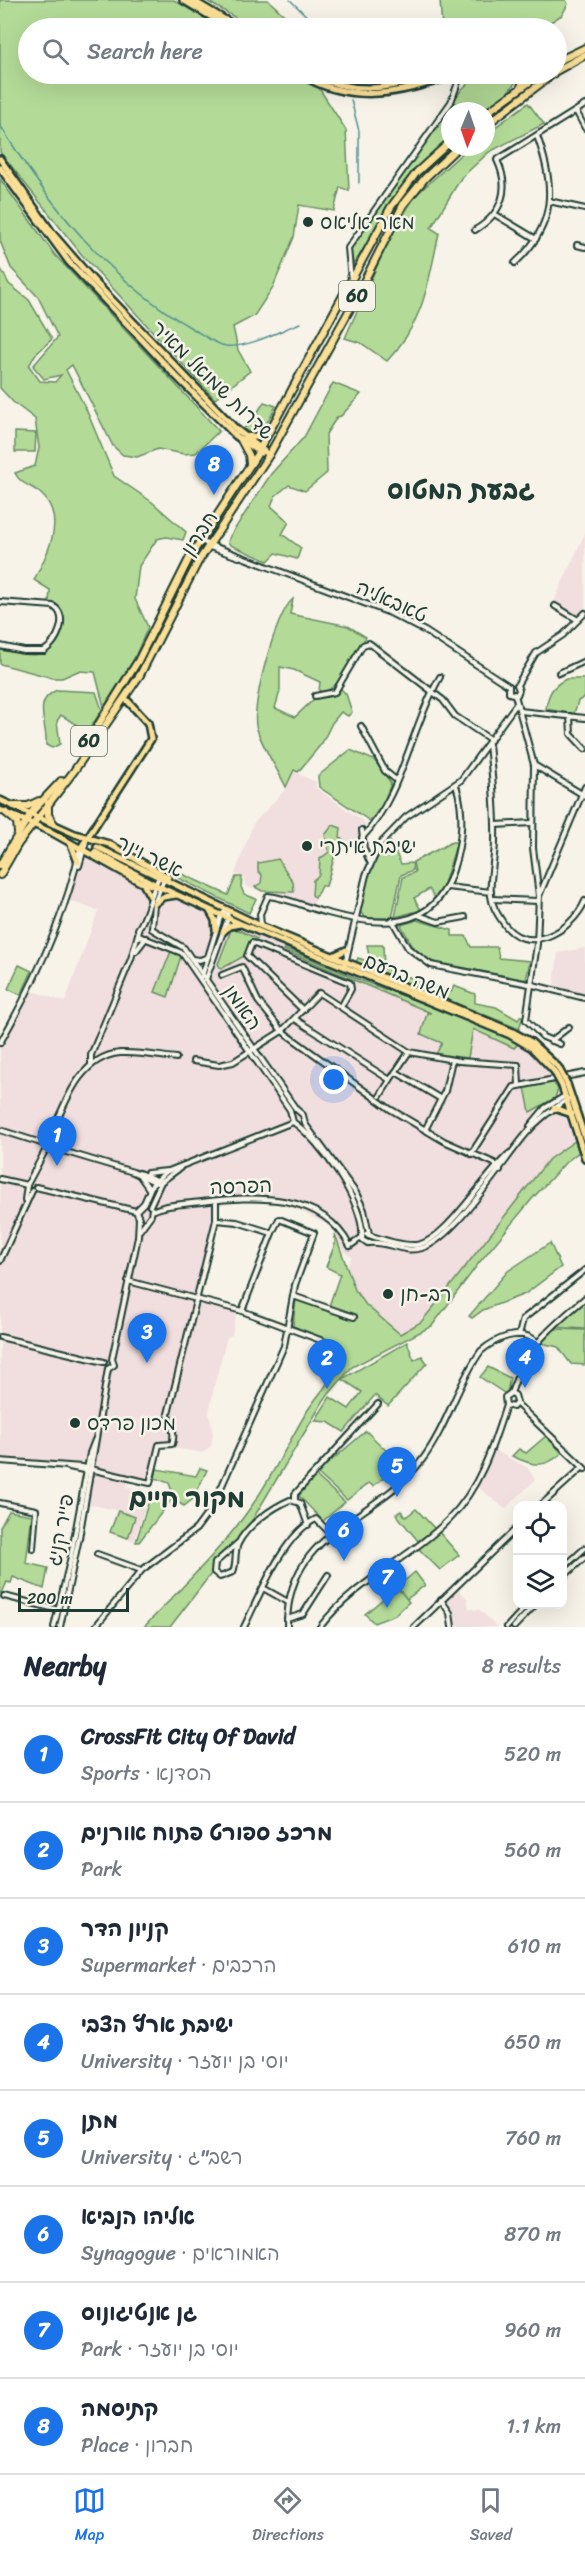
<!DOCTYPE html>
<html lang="en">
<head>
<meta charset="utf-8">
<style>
	:root { --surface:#fff; --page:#f6f6f7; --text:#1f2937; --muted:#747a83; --line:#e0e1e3; --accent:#1a73e8 }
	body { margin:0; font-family:Sriracha,"Playpen Sans Hebrew",sans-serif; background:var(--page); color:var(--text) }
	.controls { position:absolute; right:18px; bottom:18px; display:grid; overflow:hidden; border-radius:12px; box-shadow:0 6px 24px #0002 }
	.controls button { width:54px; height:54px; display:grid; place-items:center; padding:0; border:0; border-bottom:2px solid var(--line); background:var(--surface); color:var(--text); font:30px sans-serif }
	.compass { position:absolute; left:441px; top:102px; width:54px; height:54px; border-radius:50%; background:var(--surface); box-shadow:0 6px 24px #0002; rotate:182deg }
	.scale { position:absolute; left:18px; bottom:15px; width:111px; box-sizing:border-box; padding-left:6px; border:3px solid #1f3d34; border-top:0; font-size:16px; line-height:21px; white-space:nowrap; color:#1f3d34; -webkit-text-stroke:4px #f7f3e8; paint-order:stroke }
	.you { position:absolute; left:334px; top:1080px; width:21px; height:21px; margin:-15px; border:4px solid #fff; border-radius:50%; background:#1a73e8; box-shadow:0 0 0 9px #1a73e833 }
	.badge { display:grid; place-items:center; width:39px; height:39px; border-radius:50%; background:var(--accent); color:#fff; font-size:20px; font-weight:700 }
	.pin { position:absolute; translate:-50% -50px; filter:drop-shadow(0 2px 3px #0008) }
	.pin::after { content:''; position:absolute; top:32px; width:21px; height:18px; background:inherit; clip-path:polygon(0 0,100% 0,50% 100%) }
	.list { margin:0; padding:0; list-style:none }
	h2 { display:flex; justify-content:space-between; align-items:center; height:78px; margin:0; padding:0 24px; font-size:26px }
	h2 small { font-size:20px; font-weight:400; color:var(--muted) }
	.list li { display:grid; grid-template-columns:39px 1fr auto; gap:18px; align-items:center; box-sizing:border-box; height:96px; padding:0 24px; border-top:2px solid var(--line) }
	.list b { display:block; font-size:22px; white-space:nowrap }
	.list p { margin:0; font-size:20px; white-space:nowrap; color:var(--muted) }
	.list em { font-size:20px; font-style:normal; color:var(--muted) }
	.icon { flex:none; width:33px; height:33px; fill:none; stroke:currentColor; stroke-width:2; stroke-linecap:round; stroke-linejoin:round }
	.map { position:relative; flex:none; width:585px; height:1627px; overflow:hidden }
	.search { position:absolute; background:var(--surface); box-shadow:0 6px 24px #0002; left:18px; right:18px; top:18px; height:66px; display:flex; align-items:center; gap:15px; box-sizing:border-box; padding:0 21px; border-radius:33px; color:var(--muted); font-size:22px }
	.sheet { height:846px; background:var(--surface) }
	nav { display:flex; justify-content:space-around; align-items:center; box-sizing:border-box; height:84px; border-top:2px solid var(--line); background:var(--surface); font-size:16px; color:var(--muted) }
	nav a { display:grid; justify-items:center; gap:3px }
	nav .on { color:var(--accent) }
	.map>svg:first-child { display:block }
	.built { fill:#f1dede }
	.green { fill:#b3db97; stroke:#698c66; stroke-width:1.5 }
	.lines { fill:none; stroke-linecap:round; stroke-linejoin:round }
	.stream { stroke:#549092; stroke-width:1.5 }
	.major-tunnel { stroke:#cccfc4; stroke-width:5; stroke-dasharray:5 2.5; stroke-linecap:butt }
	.minor-casing { stroke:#1f3d34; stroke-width:8 }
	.major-casing { stroke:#1f3d34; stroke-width:10 }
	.highway-casing { stroke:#1f3d34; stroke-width:10 }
	.minor { stroke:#f7f3e8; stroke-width:4 }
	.major { stroke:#fbdf96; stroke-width:5 }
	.highway { stroke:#fbdf96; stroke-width:6 }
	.major-bridge-casing { stroke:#1f3d34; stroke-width:10; stroke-linecap:butt }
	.major-bridge { stroke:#fbdf96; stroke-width:5 }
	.poi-dot { fill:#1f3d34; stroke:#f7f3e8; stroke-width:2 }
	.labels { text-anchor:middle; stroke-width:5; stroke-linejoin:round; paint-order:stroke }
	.shield { fill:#f7f3e8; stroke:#60746a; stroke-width:1.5 }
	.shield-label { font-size:18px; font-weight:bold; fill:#1f3d34 }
	.poi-label { font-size:20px; fill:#1f3d34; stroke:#f7f3e8; text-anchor:start }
	.street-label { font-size:20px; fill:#1f3d34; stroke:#f7f3e8 }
	.district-label { font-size:26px; font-weight:bold; fill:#1f3d34; stroke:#f7f3e8 }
</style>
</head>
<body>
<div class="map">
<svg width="585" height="1627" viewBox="0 0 585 1627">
	<rect width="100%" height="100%" fill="#f7f3e8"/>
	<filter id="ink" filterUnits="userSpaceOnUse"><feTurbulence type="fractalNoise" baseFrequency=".0167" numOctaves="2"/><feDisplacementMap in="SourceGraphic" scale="12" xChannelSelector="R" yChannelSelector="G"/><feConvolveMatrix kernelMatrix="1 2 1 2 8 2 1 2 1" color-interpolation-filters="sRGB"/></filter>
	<g filter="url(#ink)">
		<g class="built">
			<path d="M585 533V610L575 620 551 608Z"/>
			<path d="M294 772 316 782V788L366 823 358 841 351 848 340 846 327 888 322 886 313 906 245 886 244 877 235 874 253 824 286 789Z"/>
			<path d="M92 855 222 919 514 1038 527 1047 557 1077 575 1141 549 1159 437 1305 408 1333 399 1334 365 1306 355 1290 347 1267 352 1257 343 1251 332 1227 296 1209 268 1201H237L216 1206V1219L197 1297 237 1309 232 1335 227 1337 216 1378 209 1412 213 1435 211 1446 202 1453 164 1446 160 1449 152 1484 89 1470 0 1460V1043L30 990 65 1002 98 911 68 900 80 860Z"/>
			<path d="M585 948V994L554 987 558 953Z"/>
			<path d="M494 1450 528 1468 535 1480 505 1509 477 1486Z"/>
			<path d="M94 1472 128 1480 126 1487 150 1492 134 1541 109 1533 116 1510 88 1504Z"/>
			<path d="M456 1588 467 1598 469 1609 480 1610 497 1627H453L452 1617 442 1600Z"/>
		</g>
		<g class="green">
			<path d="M0 0H174L221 28H28V74H294L319 88 346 130 349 191 340 187 334 211 299 205 294 237 273 287 254 316 233 327 238 350 250 371 215 399 82 255 0 152Z"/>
			<path d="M205 0H268L298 28H253Z"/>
			<path d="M440 0H566L568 4 562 15 541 28H442Z"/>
			<path d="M479 74H518C518 86 495 105 483 110 475 114 459 111 450 111V139L405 182 354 264 348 250 462 89Z"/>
			<path d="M528 103 544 124 489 152 461 178 431 228 439 233C428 284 424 322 387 361L361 343 345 338 389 239 415 196 469 147H486V134Z"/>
			<path d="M0 179 55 255 219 431 196 453 184 454 158 449 137 457 123 455 113 446 72 365 66 370 86 409 114 476 152 502 186 532 183 540 166 537 157 539 139 566 135 599 148 627 134 659 104 707 95 672 78 671 62 678H53L0 664V650C23 655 52 663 61 634 64 624 64 615 58 606L49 603 50 590 34 580C47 555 68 517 40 493 32 486 20 484 15 473L35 466 39 448 35 419 13 402 0 388V267L9 284 29 300 52 339 35 355 29 366 40 381 55 382 61 375 44 379 33 366 58 337 38 297 11 268 0 241Z"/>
			<path d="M333 383 361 394 341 416 337 417 326 434 327 473 305 491 289 485 275 496 271 506 289 522 282 534 301 548 297 559 276 553 268 561 230 545 228 542 230 536 271 474 304 437Z"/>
			<path d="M264 402 276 406 263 430 253 434 243 429 251 423Z"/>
			<path d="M15 432 36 433 35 452H15Z"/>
			<path d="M293 599 290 614 348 626 366 637 337 683 326 692 319 691 320 682 294 670 280 667V691L275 708 295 717 314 699 334 695 341 689 346 694 352 712 348 716 341 712 332 723 322 743 298 772 294 770 286 787C278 770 259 742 256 725 252 702 276 612 293 599Z"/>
			<path d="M566 679H585V697L578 701 574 714 546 709C548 694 552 686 566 679Z"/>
			<path d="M57 690 96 692 102 710 84 737 79 738 74 733 77 725 61 715 57 721 60 744 52 748 46 745C48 723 31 701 57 690Z"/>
			<path d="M350 750 374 760 391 783 383 804 370 821 319 787 318 776Z"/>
			<path d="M333 825 341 828 340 838 345 841 337 847 326 886H321L315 898 312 895 313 880 319 875 320 859 329 852 325 835Z"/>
			<path d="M390 841 401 864 412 863 413 870 401 875 392 918H366L360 912C365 885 370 862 390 841Z"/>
			<path d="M452 842H457L443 887 435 898 429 889 414 898 421 910 395 917 403 877 415 872 413 862Z"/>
			<path d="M278 859 293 882 294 892 262 891 255 887 261 883 262 875 258 871V863Z"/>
			<path d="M171 869 228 895 236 877H242L241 887 244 894 256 899 249 913 172 875Z"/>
			<path d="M417 920 452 930V936H466L471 947H497L499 958 530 961 526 980 430 961 413 947 401 925Z"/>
			<path d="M231 930H239L257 939 251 942 246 955 221 969 218 964Z"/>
			<path d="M367 945H383L384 968 451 992 454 986 475 994V1003L496 1007 518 1020 520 1016H523L519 1029 356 962 358 958 370 962Z"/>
			<path d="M285 948 360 980 468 1020 519 1043 514 1048 473 1029 468 1058 436 1054 442 1043 421 1034 427 1013H431L284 950Z"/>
			<path d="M171 951 181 956 168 997 155 992Z"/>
			<path d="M19 965 32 971 21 995 8 989Z"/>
			<path d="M553 1082 558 1089 555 1098 530 1112 525 1087Z"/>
			<path d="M575 1141 579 1152 566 1162 532 1199 478 1264 432 1326 352 1367 324 1400 251 1522 170 1627H144C182 1587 222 1549 253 1504 273 1475 288 1443 306 1413 320 1389 347 1371 333 1342L293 1326 296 1298 328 1309 340 1274 326 1267 335 1244V1234L355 1290 366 1305 400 1334 421 1322 441 1298 549 1159Z"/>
			<path d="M550 1243 561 1267 525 1294 483 1310 472 1318 469 1316 508 1271Z"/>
			<path d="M582 1301 585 1304V1329L554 1327Z"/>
			<path d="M554 1329 585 1330V1365L571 1364 558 1347 541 1343Z"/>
			<path d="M407 1342 414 1360 422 1356 427 1363 388 1406 375 1395 344 1432 328 1422 315 1421 330 1397 349 1409 362 1392 342 1379Z"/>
			<path d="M488 1367 510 1378 507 1392 504 1393 480 1377Z"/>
			<path d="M366 1431 394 1458 385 1468 389 1474 373 1486 369 1483 347 1500 317 1473Z"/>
			<path d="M546 1436 562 1453C544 1469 533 1466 512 1456L519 1449 526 1453Z"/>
			<path d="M200 1468 207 1470 193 1499 184 1506 172 1499 139 1542H136L151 1494 169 1496 172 1492 169 1483 155 1478 157 1469 196 1476Z"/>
			<path d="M315 1475 345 1502 323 1521 299 1496Z"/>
			<path d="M416 1509 435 1529 418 1541 396 1514 401 1511 406 1517Z"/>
			<path d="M9 1511 32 1515 26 1563 48 1568 44 1589 13 1577 11 1583 7 1582 2 1593H0V1527Z"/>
			<path d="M118 1511 135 1517 128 1538 110 1532Z"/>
			<path d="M438 1531 459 1555 440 1570 417 1547Z"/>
			<path d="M415 1572 425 1585 407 1599 397 1587 409 1602 395 1615 374 1623 365 1614Z"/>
		</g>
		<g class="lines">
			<g class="stream">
				<path d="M290 0 319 28"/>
				<path d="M342 74 346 83"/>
				<path d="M351 100 359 131V183"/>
				<path d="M0 125C49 205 110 281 193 329 202 334 216 345 226 346 249 348 279 331 300 323"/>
			</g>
			<g class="major-tunnel">
				<path d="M0 804 14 809"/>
				<path d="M72 835 97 847"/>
				<path d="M70 840 95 852"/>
			</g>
			<defs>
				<g id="minor">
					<path d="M576 111 585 128"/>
					<path d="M549 201 585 209"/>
					<path d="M496 215 536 239"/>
					<path d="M475 230C502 214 511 189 497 160L585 105"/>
					<path d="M577 245 585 247"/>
					<path d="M515 263C557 225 555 185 537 136"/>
					<path d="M351 280 348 248 451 102 461 74"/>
					<path d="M200 541 390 613 425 631 509 686"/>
					<path d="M207 546 239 557"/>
					<path d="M0 602 53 606C70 616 57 643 44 651H24L0 646"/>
					<path d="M555 606 578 620"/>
					<path d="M559 673 585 661"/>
					<path d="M509 686V693L517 695 519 690 517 685 536 653 563 635 585 613"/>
					<path d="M515 695 534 765 533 848 539 896 537 944 526 1020 543 1037 560 1044"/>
					<path d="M315 696 335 692 363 645 369 643 443 700 455 716 491 740"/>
					<path d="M520 711 585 718"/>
					<path d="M570 716 571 734 585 749"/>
					<path d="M361 726 385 771 396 780"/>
					<path d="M489 744C492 776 496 808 495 841 495 859 489 878 491 896 492 904 497 914 502 921 525 958 572 932 585 901"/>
					<path d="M534 765 585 796"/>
					<path d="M496 825 532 823"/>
					<path d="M362 830 364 849 370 862"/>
					<path d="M362 838C403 794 410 729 440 677"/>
					<path d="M79 866 86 842"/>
					<path d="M159 877C150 894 149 914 138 929L139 936 182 953 290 1110 293 1122C321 1141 366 1205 362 1240L368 1243"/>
					<path d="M447 887 491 892"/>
					<path d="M539 896 585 787"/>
					<path d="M492 899 538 901"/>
					<path d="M418 915 438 922 465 917"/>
					<path d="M392 920 408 948 431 965 529 984 585 998"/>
					<path d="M261 925 260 914 268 896C288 898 305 907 324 912 377 927 434 933 453 870 462 842 465 813 456 785"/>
					<path d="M152 928 154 904 165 877"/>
					<path d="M152 929 184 948 296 1109 303 1115 305 1124 356 1193 364 1210 369 1234"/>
					<path d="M136 951 146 938"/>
					<path d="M192 959 200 960 208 957"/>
					<path d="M345 964 366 875 380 844 406 817 461 780 517 703"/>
					<path d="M222 975 242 967 258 1001 282 1031 390 1109 444 1141 494 1163 500 1170"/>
					<path d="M202 976 221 915 227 910"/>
					<path d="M206 979 228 918 227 910"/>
					<path d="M303 1010 247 956 252 943 350 983 351 989 341 1007"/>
					<path d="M295 1019 390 1080 409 1052"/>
					<path d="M551 1041 569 1027"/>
					<path d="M0 1043C35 982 65 918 80 849"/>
					<path d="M193 1061 219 1065 233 1062 282 1031 319 993 409 1052 459 1061 518 1065 519 1085"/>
					<path d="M91 1064V1055L131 959 138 934"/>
					<path d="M396 1072 441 1099"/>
					<path d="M380 1096 390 1080"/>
					<path d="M530 1126 545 1108 565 1096"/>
					<path d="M0 1130 41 1143"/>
					<path d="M425 1130 445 1091 452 1060"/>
					<path d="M49 1139C64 1107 78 1057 120 1053 138 1052 158 1056 176 1058"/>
					<path d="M41 1143 49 1139 53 1148"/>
					<path d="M53 1148 133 1172 159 1184"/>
					<path d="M471 1154 514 1087 585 1073"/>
					<path d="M139 1173 157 1180"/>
					<path d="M147 1173 167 1171"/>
					<path d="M140 1176 149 1189"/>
					<path d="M0 1179 27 1185"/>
					<path d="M27 1185 45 1151"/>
					<path d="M36 1187 136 1211"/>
					<path d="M25 1200 27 1185"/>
					<path d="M150 1206 161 1182 180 1168"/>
					<path d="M136 1211 144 1203 152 1185 166 1172 293 1122"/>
					<path d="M152 1211C166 1204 186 1204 202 1202 254 1196 321 1191 350 1246"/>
					<path d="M216 1220 237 1222 272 1233 242 1311"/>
					<path d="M140 1230 151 1215 152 1209"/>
					<path d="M366 1234C380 1239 400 1246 416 1245 446 1242 486 1172 510 1153"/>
					<path d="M368 1243C386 1240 403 1254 422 1248 455 1238 503 1161 526 1134 538 1119 552 1110 568 1099"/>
					<path d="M350 1246 361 1238"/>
					<path d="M0 1261 32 1191"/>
					<path d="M128 1281 242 1311 331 1344"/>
					<path d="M293 1296 354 1317"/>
					<path d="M519 1335 523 1319 585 1270"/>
					<path d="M0 1337 104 1362"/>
					<path d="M108 1369 114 1365 112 1359 138 1237 139 1218 136 1211"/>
					<path d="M511 1393C527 1345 549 1330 585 1298"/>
					<path d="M517 1404 585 1469"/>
					<path d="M506 1405 513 1407 517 1402 515 1395 511 1393"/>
					<path d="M506 1405 505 1397 511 1393"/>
					<path d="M0 1461 82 1467 150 1483 159 1445 172 1444C176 1432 170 1425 168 1414L216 1220V1201"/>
					<path d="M69 1467 88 1471"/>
					<path d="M295 1500V1494L378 1404"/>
					<path d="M0 1503 36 1510 33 1549"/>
					<path d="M540 1506 583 1467"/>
					<path d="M239 1542 215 1563 214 1572 220 1577 233 1572C237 1563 234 1553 238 1544 247 1525 272 1508 290 1500L300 1503 308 1525"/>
					<path d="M97 1554 141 1570"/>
					<path d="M562 1569 585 1548"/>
					<path d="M562 1578 585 1557"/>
					<path d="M263 1588 288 1602"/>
					<path d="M4 1596 59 1610"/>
					<path d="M441 1600 450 1613 452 1627"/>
					<path d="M287 1619 303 1614 328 1575"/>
					<path d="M54 1627 70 1561 90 1453 95 1440"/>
					<path d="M60 1627 79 1538 108 1369"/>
					<path d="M95 1627 142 1570 196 1529 213 1506 284 1346 295 1285 314 1233 279 1219 272 1233"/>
					<path d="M244 1627C260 1595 283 1535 316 1519L331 1534"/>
					<path d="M287 1627C286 1529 374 1523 422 1460 447 1427 457 1384 481 1351 495 1339 520 1327 536 1341"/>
					<path d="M320 1627C355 1581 410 1559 449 1519 480 1488 493 1446 506 1405"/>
					<path d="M414 1627 518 1527"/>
					<path d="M507 1627 528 1604"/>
					<path d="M514 1627 536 1604"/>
				</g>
				<g id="major">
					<path d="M183 0 230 28"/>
					<path d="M192 0 239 28"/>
					<path d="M300 74C352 106 404 93 457 74"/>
					<path d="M311 74C352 95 390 90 432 74"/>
					<path d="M0 159 53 234 92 279 236 429 269 455"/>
					<path d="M0 168 69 262 174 374 236 436 261 453"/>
					<path d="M0 800 75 834 109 844 168 877"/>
					<path d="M0 810 51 832 140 882 159 887"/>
					<path d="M71 844 78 862"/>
					<path d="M97 847 261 926 511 1031 531 1042 558 1067"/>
					<path d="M80 849 151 739 148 723 125 698"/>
					<path d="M95 852 160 887 241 924 510 1035 532 1048 554 1071"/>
					<path d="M144 885 150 896"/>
					<path d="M154 904 163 897 176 895"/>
					<path d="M210 911 215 920 216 930"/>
					<path d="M223 932 229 926 240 924"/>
					<path d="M333 956 346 950"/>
					<path d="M567 1084 585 1138"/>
					<path d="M562 1086 585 1158"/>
					<path d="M554 1108 572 1114"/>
				</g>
				<g id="highway">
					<path d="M556 62 585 48"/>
					<path d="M556 71 585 55"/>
					<path d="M521 87 525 74"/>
					<path d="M486 113 541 74"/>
					<path d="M486 125 553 74"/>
					<path d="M246 437 266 436"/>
					<path d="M241 440 249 455 250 464"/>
					<path d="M82 751 138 661 190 557 256 456 391 207 417 172 450 142"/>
					<path d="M48 803V815L54 824"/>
					<path d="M14 806H28L39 801"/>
					<path d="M5 812 17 822 18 833"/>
					<path d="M0 865 31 813 61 781"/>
					<path d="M0 875 18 844 74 771 140 675 198 562 269 455 350 309 403 205 425 178 458 147"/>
				</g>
			</defs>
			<use href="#minor" class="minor-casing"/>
			<use href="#major" class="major-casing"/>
			<use href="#highway" class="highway-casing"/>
			<use href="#minor" class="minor"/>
			<use href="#major" class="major"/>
			<use href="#highway" class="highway"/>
			<defs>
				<g id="major-bridge">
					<path d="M558 1067 567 1084"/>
					<path d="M554 1071 562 1086"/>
				</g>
			</defs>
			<use href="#major-bridge" class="major-bridge-casing"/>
			<use href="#major-bridge" class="major-bridge"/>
		</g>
	</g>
	<g class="poi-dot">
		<circle cx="308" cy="222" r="6"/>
		<circle cx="307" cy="846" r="6"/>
		<circle cx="388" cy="1294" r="6"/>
		<circle cx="75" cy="1423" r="6"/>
	</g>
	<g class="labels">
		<g class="shield">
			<rect x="339" y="281" width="36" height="30" rx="4.5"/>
			<rect x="71" y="726" width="36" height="30" rx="4.5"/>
		</g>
		<g class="shield-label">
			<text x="357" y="302">60</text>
			<text x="89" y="747">60</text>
		</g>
		<g class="poi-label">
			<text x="320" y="229">מאר אליאס</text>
			<text x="319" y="853">ישיבת איתרי</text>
			<text x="400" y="1301">רב-חן</text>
			<text x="87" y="1430">מכון פרדס</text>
		</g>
		<g class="street-label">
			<text transform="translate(213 380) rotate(44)" y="7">שדרות שמואל מאיר</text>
			<text transform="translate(199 533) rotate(-56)" y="7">חברון</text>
			<text transform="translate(392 601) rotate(24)" y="7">טאבאליה</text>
			<text transform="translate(150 856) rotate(26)" y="7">אשר וינר</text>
			<text transform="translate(407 976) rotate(22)" y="7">משה ברעם</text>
			<text transform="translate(243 1007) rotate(55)" y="7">האומן</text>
			<text transform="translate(241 1186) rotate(-2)" y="7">הפרסה</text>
			<text transform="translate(60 1530) rotate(-79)" y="7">פייר קניג</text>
		</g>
		<g class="district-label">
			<text x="461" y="499">גבעת המטוס</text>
			<text x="187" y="1507">מקור חיים</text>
		</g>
	</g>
</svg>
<div class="controls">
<button><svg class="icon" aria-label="locate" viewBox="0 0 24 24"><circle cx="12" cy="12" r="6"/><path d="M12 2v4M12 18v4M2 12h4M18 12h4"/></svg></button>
<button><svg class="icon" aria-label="layers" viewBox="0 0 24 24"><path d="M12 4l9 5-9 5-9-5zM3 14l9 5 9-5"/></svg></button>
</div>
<svg class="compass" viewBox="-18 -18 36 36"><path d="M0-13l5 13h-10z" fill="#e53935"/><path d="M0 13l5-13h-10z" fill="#747a83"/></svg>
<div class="scale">200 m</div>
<div class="you"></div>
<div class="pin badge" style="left:57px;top:1166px">1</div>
<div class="pin badge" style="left:327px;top:1389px">2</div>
<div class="pin badge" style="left:147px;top:1363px">3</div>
<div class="pin badge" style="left:525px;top:1388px">4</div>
<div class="pin badge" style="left:397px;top:1497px">5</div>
<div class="pin badge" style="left:344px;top:1561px">6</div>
<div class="pin badge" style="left:387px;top:1608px">7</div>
<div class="pin badge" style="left:214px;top:495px">8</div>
<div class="search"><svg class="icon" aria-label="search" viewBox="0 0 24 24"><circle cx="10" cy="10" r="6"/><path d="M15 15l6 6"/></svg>Search here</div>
</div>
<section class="sheet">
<h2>Nearby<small>8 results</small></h2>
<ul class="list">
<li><span class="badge">1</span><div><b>CrossFit City Of David</b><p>Sports · הסדנא</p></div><em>520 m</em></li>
<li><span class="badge">2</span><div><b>מרכז ספורט פתוח אורנים</b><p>Park</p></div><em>560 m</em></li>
<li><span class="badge">3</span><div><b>קניון הדר</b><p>Supermarket · הרכבים</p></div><em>610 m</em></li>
<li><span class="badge">4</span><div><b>ישיבת ארץ הצבי</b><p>University · יוסי בן יועזר</p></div><em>650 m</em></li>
<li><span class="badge">5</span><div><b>מתן</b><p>University · רשב&quot;ג</p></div><em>760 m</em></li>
<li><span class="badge">6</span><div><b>אליהו הנביא</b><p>Synagogue · האמוראים</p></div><em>870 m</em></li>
<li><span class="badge">7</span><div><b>גן אנטיגונוס</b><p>Park · יוסי בן יועזר</p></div><em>960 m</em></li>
<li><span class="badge">8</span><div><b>קתיסמה</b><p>Place · חברון</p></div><em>1.1 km</em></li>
</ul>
</section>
<nav>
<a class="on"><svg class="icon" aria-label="map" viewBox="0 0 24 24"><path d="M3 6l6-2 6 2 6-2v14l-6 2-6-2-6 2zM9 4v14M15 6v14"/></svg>Map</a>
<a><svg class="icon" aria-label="directions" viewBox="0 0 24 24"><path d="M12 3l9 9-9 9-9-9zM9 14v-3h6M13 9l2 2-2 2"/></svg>Directions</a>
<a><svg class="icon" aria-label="saved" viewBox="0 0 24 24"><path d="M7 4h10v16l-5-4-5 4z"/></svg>Saved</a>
</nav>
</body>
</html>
